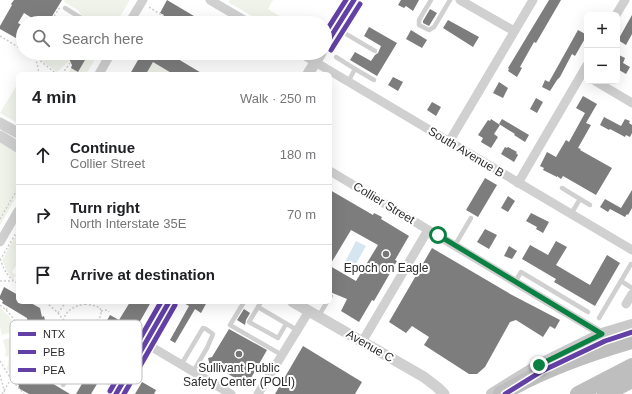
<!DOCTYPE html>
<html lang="en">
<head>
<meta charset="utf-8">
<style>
	:root { --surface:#fff; --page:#f6f6f6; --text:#202124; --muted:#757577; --line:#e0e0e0 }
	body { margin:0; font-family:Helvetica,sans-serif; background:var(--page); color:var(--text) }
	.controls { position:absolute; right:12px; top:12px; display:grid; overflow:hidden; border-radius:6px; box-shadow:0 4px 16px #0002 }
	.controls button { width:36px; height:36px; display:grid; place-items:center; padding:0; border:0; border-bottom:1px solid var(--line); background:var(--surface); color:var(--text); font:20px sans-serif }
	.stop { position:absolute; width:12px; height:12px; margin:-9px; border:3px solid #0b8043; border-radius:50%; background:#fff }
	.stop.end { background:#0b8043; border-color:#fff; box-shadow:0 1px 4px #0008 }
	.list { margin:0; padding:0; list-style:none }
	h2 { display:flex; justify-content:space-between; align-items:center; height:52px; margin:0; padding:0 16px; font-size:17px }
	h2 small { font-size:13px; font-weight:400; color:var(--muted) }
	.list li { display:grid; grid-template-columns:26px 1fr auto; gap:12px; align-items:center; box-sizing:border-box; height:60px; padding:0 16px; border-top:1px solid var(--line) }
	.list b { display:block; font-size:15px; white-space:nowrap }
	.list p { margin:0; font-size:13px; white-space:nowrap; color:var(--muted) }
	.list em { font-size:13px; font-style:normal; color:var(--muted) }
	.icon { flex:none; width:22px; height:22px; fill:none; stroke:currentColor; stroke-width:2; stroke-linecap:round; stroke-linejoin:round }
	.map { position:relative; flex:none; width:632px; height:394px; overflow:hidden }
	.search { position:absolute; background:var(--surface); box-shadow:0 4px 16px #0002; left:16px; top:16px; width:316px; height:44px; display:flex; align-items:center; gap:10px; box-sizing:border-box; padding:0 14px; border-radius:22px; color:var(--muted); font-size:15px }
	.panel { position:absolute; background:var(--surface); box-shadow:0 4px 16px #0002; left:16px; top:72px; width:316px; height:232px; border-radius:6px }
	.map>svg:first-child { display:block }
	.green { fill:#eff3ea }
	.water { fill:#d5e6f0 }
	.building { fill:#7d7d7d }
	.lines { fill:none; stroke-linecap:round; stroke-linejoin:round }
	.path { stroke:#d0d0d0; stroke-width:1.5; stroke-dasharray:2 2; stroke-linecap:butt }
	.service { stroke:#d0d0d0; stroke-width:4.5 }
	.minor { stroke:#d0d0d0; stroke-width:9 }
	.tertiary { stroke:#d0d0d0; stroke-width:11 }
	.secondary { stroke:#c9c9c9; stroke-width:12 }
	.motorway { stroke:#bebebe; stroke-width:16 }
	.bus-1-casing { stroke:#fff; stroke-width:8 }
	.bus-2-casing { stroke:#fff; stroke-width:8 }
	.bus-3-casing { stroke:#fff; stroke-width:8 }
	.bus-1 { stroke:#6240a6; stroke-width:5 }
	.bus-2 { stroke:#6240a6; stroke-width:5 }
	.bus-3 { stroke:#6240a6; stroke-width:5 }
	.route { stroke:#0b8043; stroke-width:5 }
	.poi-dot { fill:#757575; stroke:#fff; stroke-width:1.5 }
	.labels { text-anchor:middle; stroke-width:4; stroke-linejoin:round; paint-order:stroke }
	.street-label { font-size:12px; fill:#2b2b2b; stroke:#fff }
	.poi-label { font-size:12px; fill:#2b2b2b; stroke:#fff }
	.key { fill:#fff; stroke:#bfbfbf; stroke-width:1 }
	.key-label { font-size:11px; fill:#2b2b2b }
</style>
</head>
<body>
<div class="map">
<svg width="632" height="394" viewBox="0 0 632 394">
	<rect width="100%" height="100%" fill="#fff"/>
	<g class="green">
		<path d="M65 0H130L116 23H94L81 15 78 10 64 2Z"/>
		<path d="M230 0H273L268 9 291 23H264L228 2Z"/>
		<path d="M34 53H72L69 57V61L57 72 33 54Z"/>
		<path d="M77 53H99L86 74H68L71 68 78 72 84 59Z"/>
		<path d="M153 62 173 74H146Z"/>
		<path d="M18 83V123L0 113Z"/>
		<path d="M0 141 18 151V194L0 225Z"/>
		<path d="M18 232V262L12 272 16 275 14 278 12 279 6 269 2 260Z"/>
		<path d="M0 307 15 323 17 331 2 335 0 328Z"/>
		<path d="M18 336C24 346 17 365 10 373L7 369 9 357 5 356 6 351 3 340Z"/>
	</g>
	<path class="water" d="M356 241 366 246 353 269 344 264Z"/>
	<g class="building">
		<path d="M14 0H62L48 23H40L24 13 18 23 23 26V42L0 29V26L12 5 11 4Z"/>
		<path d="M167 0 199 19 197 23H159L164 15 160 13Z"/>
		<path d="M401 0H419L413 11 406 6 404 8 398 5Z"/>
		<path d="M549 0H561L536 43 534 42 520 67 522 68 517 77 508 71 509 69 508 68Z"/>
		<path d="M430 9 437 13 429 26 423 23V21Z"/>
		<path d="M632 15V34L626 45 618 40Z"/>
		<path d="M448 20 479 37 473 47 443 28Z"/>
		<path d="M369 27 397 43 377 76 350 60 355 52 371 61 375 55 378 53 381 46 364 36Z"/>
		<path d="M411 30 427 40 422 48 406 39Z"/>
		<path d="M578 30 587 35 575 56 572 54 560 77 557 80 550 91 542 87 545 80 549 82Z"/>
		<path d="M72 53H77L85 60 78 72 71 68 72 65 69 59 70 55Z"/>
		<path d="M142 53H168L203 74H173L153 62 146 74H130Z"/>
		<path d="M617 54 625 58 623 63 630 67 626 74 619 70 617 73Z"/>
		<path d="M393 77 403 82 398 91 388 85Z"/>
		<path d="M499 82 508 88 503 98 493 93Z"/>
		<path d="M583 96 597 104 586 123 591 125 578 148 581 149 580 150 612 168 596 195 563 176 561 179 557 176V177L543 170 544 168 540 166 547 152 556 157 566 140 569 142 585 113 576 108Z"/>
		<path d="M536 98 543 102 537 113 530 109Z"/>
		<path d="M432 102 441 107 436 116 427 110Z"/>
		<path d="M604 117 621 126 625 119 630 121 629 123 632 125V133L630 137 626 135 625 137 610 129 609 130 600 125Z"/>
		<path d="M491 119 500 125 494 134 498 137 491 148 481 142 483 138 478 135 488 120 490 121Z"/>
		<path d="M502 119 529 135 525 142 514 135 515 134 499 124Z"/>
		<path d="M505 147 507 148 508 147 517 152 516 153 518 155 514 162 501 154Z"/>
		<path d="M485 178 497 185 478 217 466 210Z"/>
		<path d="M330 190 373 215 374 213 382 217 381 219 409 236 395 260 397 261 393 268 374 301 372 300 359 322 341 311 347 299 330 292V266L356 281 378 245 351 230 330 265Z"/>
		<path d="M632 190V208L628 215 627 214 625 217 610 209 608 212 600 207 605 199 621 208Z"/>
		<path d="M508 196 515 201 508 212 501 208Z"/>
		<path d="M531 213 549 222 543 233 536 229 537 227 526 221Z"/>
		<path d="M485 229 497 235 489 249 477 242Z"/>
		<path d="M556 241 567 247 556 265 590 285 607 255 620 263 595 306 554 282 556 279 522 259 530 245 548 255Z"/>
		<path d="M509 246 517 251 512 259 504 256Z"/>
		<path d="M432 248 512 295 560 320 555 329 550 326 543 337 516 320 510 322 485 367 477 374H469L424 345 429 337 412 326 406 333 389 322Z"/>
		<path d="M4 287 18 295V302H29L40 308 42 317 44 316 49 337 47 338 50 348 35 373 70 394H29L18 388 19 385 15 383 18 377 16 376 34 346 32 337 30 338 27 318 2 303 3 301 0 299V296Z"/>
		<path d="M130 302H151L114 367 110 365 107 370 101 366 99 369 70 352 74 345 71 344 76 335 102 350 113 331 104 326 110 315 119 320Z"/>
		<path d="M182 302H207L201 313 195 309 175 343 170 340 189 306Z"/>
		<path d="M244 309 250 313 246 320 245 325 237 320Z"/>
		<path d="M229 329 267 350 247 385 213 365 210 366 208 358 212 357Z"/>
		<path d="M303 346 362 382 355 394H275Z"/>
		<path d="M86 377 97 384 91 394H76Z"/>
		<path d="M142 382 156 390 154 394H135Z"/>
	</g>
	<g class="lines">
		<g class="path">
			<path d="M149 7 163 16"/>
			<path d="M50 23 60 7"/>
			<path d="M0 36 23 50"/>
			<path d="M28 53C38 59 37 64 39 74"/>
			<path d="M34 56 57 74"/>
			<path d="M62 74 70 63"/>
			<path d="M0 219 18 188"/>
			<path d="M0 259C4 269 8 279 18 283"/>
			<path d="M0 260 18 230"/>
			<path d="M0 281H13"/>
			<path d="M46 302C51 307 61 314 63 321 65 330 59 341 55 348"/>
			<path d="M85 304 96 306 100 308C106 323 82 331 71 327 67 326 65 324 63 321 66 310 74 306 85 304Z"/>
			<path d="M0 305C26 325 27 351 10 377"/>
			<path d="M6 310 8 307"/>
			<path d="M101 311 107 310 109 312"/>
			<path d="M58 313 66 302"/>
			<path d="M46 326 63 321"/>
			<path d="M62 334 66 336 61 345 66 348 71 339 73 340"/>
			<path d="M0 361 11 379 24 394"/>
			<path d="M39 371 58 382"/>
			<path d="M0 375 5 394"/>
			<path d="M36 377 51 351 53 352"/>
			<path d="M2 394 11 379"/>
		</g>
		<g class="service">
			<path d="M431 0 419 20V25L429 30 434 27 450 0"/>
			<path d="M65 8 89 23"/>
			<path d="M336 28 375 51"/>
			<path d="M336 57 355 69 348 82"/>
			<path d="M355 69 374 80"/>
			<path d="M562 188 590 205"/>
			<path d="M571 214 580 199"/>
			<path d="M455 245 471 218"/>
			<path d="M631 264 621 281 632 288"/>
			<path d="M515 282 521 272 588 312"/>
			<path d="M330 297 331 296"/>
			<path d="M244 302 230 325 282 355"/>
			<path d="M261 302 258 307 297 330"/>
			<path d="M258 307 249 322 278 338 286 324"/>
			<path d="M318 317 327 302"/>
			<path d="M599 318 621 281"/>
			<path d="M59 353 118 388"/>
			<path d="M181 365 203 328 206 329 213 334 207 348 193 372"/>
			<path d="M63 385 76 363"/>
		</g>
		<g class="minor">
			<path d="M210 0 249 23"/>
			<path d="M460 0 514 31"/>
			<path d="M616 15 625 0"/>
			<path d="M129 23 143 0"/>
			<path d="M300 53 632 250"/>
			<path d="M99 74 111 53"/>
			<path d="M595 81 632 103"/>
			<path d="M449 142 533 0"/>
			<path d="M330 171 602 334"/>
			<path d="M518 183 587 65"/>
			<path d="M0 242 18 211"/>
			<path d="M626 304 632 294"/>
			<path d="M362 342 428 230"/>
			<path d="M145 343 231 394"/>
			<path d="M258 394 309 311"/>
		</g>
		<g class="tertiary">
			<path d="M325 46 354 0"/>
			<path d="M308 74 321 53"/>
			<path d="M0 123 18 133"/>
			<path d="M0 136 18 147"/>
			<path d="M293 302 424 377 437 387 444 394"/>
			<path d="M116 394 169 302"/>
		</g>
		<path class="secondary" d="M492 394 539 365 602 334 632 325"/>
		<g class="motorway">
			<path d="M501 394C542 370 587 354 632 341"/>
			<path d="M578 394 632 366"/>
			<path d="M605 394 632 380"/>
		</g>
		<defs>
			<g id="bus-1">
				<path d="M325 46 354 0"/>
				<path d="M116 394 169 302"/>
			</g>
			<g id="bus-2">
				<path d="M331 50 360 4"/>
				<path d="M124 394 175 305"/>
				<path d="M505 394 542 371 605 341 632 332"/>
			</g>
			<g id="bus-3">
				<path d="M325 33 346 0"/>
				<path d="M110 391 161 302"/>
			</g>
		</defs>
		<use href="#bus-1" class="bus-1-casing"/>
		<use href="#bus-2" class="bus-2-casing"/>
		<use href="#bus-3" class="bus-3-casing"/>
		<use href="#bus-1" class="bus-1"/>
		<use href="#bus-2" class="bus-2"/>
		<use href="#bus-3" class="bus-3"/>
	</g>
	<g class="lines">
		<path class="route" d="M438 235 602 334 539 365"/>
	</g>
	<g class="poi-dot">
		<circle cx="386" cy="254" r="4"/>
		<circle cx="239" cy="354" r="4"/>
	</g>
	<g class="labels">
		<g class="street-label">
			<text transform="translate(466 152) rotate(31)" y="4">South Avenue B</text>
			<text transform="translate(384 203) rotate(31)" y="4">Collier Street</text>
			<text transform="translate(370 346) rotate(30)" y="4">Avenue C</text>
		</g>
		<g class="poi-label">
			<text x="386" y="272">Epoch on Eagle</text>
			<text x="239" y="372">Sullivant Public<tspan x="239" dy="14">Safety Center (POLI)</tspan></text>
		</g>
	</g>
	<rect x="10" y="320" width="132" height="64" rx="6" class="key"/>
	<rect x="18" y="332" width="18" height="4" fill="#6240a6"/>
	<rect x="18" y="350" width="18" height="4" fill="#6240a6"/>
	<rect x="18" y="368" width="18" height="4" fill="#6240a6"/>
	<g class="key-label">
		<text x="43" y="338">NTX</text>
		<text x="43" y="356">PEB</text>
		<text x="43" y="374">PEA</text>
	</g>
</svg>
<div class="controls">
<button>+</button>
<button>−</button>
</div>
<div class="stop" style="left:438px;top:235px"></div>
<div class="stop end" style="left:539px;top:365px"></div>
<div class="search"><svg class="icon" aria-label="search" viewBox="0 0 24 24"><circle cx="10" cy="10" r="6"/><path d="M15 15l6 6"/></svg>Search here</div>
<section class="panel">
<h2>4 min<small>Walk · 250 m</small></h2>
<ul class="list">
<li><svg class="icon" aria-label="ahead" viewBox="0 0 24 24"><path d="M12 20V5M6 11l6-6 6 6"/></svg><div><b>Continue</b><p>Collier Street</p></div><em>180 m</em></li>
<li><svg class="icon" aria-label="right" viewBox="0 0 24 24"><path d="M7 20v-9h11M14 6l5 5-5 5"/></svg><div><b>Turn right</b><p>North Interstate 35E</p></div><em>70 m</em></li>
<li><svg class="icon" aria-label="arrive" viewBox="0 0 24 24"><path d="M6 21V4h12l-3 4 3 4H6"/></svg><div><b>Arrive at destination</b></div></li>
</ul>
</section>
</div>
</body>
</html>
